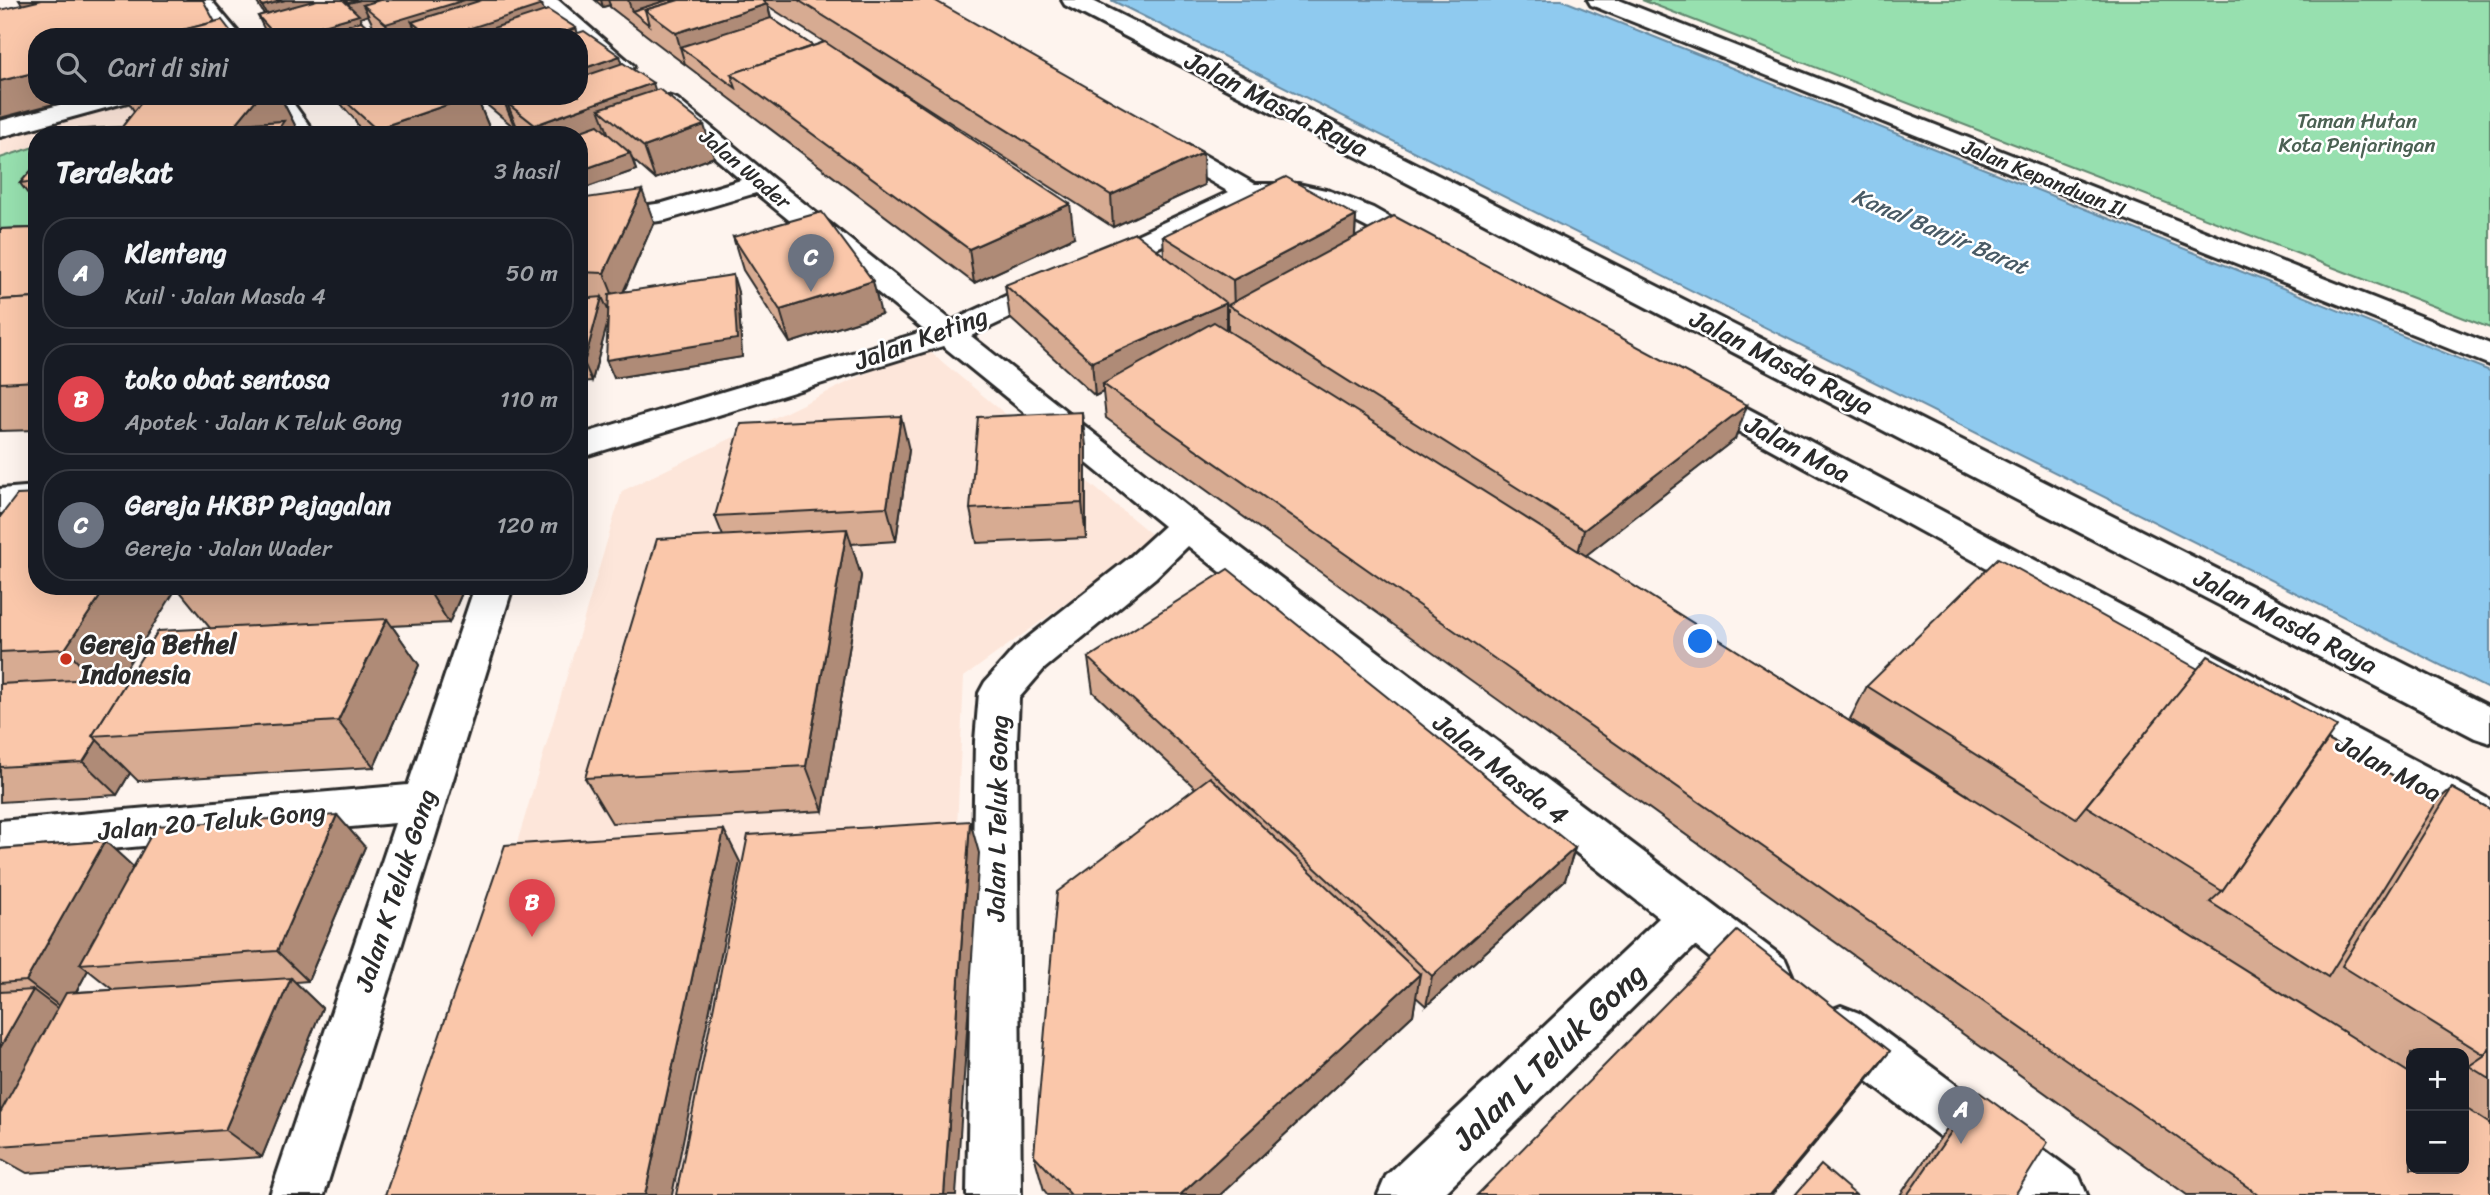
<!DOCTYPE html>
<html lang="id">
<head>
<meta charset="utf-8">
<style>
	:root { --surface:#171b24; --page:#20242c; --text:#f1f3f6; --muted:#9ea1a6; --line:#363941; --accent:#c8321e }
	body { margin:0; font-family:Sriracha,sans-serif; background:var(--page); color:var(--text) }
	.controls { position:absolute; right:21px; bottom:21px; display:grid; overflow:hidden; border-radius:14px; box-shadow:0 7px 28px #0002 }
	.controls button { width:63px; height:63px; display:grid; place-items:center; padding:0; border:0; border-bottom:2px solid var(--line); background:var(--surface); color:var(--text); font:35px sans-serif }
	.you { position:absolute; left:1701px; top:642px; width:24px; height:24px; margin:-18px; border:5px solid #fff; border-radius:50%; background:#1a73e8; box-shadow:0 0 0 10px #1a73e833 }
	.badge { display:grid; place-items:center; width:46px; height:46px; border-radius:50%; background:var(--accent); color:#fff; font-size:23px; font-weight:700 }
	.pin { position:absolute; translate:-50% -58px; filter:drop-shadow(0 2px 4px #0008) }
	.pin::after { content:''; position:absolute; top:37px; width:24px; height:21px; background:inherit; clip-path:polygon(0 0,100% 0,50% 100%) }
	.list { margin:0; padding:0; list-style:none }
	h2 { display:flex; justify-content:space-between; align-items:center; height:91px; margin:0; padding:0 28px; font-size:30px }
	h2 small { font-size:23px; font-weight:400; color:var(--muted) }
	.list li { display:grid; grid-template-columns:46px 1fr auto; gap:21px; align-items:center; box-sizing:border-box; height:112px; margin:0 14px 14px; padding:0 14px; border:2px solid var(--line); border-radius:28px }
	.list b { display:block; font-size:26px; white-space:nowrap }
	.list p { margin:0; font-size:23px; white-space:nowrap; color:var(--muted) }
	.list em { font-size:23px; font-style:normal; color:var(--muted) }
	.icon { flex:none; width:38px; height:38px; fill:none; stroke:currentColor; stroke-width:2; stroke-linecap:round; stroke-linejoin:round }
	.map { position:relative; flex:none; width:2490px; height:1195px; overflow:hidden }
	.search { position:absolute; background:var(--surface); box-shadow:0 7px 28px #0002; left:28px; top:28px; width:560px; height:77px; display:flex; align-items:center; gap:18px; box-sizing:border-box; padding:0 24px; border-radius:28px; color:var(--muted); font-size:26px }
	.panel { position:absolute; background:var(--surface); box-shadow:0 7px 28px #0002; left:28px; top:126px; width:560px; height:469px; border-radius:28px }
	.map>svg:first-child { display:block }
	.built { fill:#fde6da }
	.green { fill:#97e0af; stroke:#61866d; stroke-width:2 }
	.water { fill:#8fcaef; stroke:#678aa1; stroke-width:2 }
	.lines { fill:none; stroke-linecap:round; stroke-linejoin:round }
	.minor-casing { stroke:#2b2b2b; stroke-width:6 }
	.minor { fill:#fff; fill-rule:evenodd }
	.wall { fill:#d7ab92; stroke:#2b2b2b; stroke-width:2; fill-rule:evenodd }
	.shaded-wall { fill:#af8b77; stroke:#2b2b2b; stroke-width:2 }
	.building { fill:#fac7aa; stroke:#2b2b2b; stroke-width:2 }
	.poi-dot { fill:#c8321e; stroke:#fff; stroke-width:2.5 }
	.labels { text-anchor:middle; stroke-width:5; stroke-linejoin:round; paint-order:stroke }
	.far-park-label { font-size:21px; fill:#4b6153; stroke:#fff }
	.far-street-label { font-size:21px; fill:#2b2b2b; stroke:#fff }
	.far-water-label { font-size:23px; font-style:italic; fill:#495b66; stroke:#fff }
	.street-label { font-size:26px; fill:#2b2b2b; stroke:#fff }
	.poi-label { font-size:26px; font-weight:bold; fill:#2b2b2b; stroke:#fff; text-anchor:start }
	.near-street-label { font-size:32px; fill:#2b2b2b; stroke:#fff }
</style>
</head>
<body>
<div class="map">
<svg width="2490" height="1195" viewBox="0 0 2490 1195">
	<rect width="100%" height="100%" fill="#fef4ee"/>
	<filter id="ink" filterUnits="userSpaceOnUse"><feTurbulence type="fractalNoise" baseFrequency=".0143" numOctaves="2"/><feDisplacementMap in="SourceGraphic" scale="14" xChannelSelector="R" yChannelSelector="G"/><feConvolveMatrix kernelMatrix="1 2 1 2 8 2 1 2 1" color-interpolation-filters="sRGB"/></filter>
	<g filter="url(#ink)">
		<g class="built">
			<path d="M142 96H283L321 135H37V240L0 242V135Z"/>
			<path d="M923 346 1156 538 964 677 940 1195H412L622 491Z"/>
		</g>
		<g class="green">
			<path d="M1642 0H2490V328L1755 44Z"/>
			<path d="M37 146V228L0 229V158Z"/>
		</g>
		<path class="water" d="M1111 0H1562L2490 371V690Z"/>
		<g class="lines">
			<defs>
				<g id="minor">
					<path d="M188 0H211L242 37H217Z"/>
					<path d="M533 0H558L634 66 631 71C610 76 594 55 579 42V37H573Z"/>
					<path d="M1062 0H1091L2490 707V743L2475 738 1065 5Z"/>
					<path d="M1588 0H1619L2490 344V365L1591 5Z"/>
					<path d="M92 96H135L131 101 0 137V121Z"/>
					<path d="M262 96H288L316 135H290Z"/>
					<path d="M668 96 677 99 771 177 952 321 1229 192 1149 146 1145 140 1149 134 1158 132 1167 134 1255 184H1298L1330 191 1373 208 1435 243 1440 249 1435 255 1425 258 1415 255C1364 226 1317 194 1256 201L971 336 1200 517 1785 959 1792 975 1785 991 1768 997 1751 991 1695 946 1443 1195H1378L1386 1176 1659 918 1188 546 1155 578 1044 669 1019 698 1017 741 1021 1195H967L975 741 979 693 985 682 1016 647 1129 558 1164 526 943 346 579 458V435L925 331 756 193 666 220 579 233V215L663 203 741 180 659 109 655 104 659 99Z"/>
					<path d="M1697 385 1709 388 2490 800V841L2474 835 1685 402 1680 395 1685 388Z"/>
					<path d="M37 486V510L0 513V489Z"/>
					<path d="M475 586H513L324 1195H270L395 823 0 859V821L408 785Z"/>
					<path d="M1841 1006 1859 1013 2079 1176 2087 1195H2016L1823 1047 1816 1030 1823 1013Z"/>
				</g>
			</defs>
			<use href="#minor" class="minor-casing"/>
			<use href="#minor" class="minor"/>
		</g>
		<g class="wall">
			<path d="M252 0H534L544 11 576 28 577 33 623 64 655 90 714 157 655 179 632 159 636 170 585 188 579 182V135H521L517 127 515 128 481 100 479 96H579V37H268L258 16 264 14 256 1 254 2ZM368 15 377 34 362 22 360 18Z"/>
			<path d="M595 0H934L1204 185 1113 227 845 55 1074 237 974 283 654 41 610 7V5L603 7ZM768 6 824 42 813 46 771 18Z"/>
			<path d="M125 96H280L299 133 298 135H63L122 127 134 111Z"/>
			<path d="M334 96H476L489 127 467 135H364L361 132 355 120Z"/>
			<path d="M37 164V206L20 183Z"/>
			<path d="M579 199 654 222 624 291 738 292 742 357 614 378 608 320 592 381 579 382Z"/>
			<path d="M1356 216 1355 237 1747 405 1735 439 1585 556 1969 796 1850 719 1867 686 2328 740 2438 800 2452 788 2490 809V1195H2187L1106 418 1103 392 1095 396 1010 318 1005 285 1164 256 1163 236ZM1226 308 1228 309V332L1226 330ZM2411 1053H2464V1169H2411Z"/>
			<path d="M37 228V430L0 431V229Z"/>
			<path d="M733 237 881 314 790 343 743 270Z"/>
			<path d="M1086 446V538L977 543 970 509Z"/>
			<path d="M909 450 896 541 851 544 861 576 823 811 612 823 585 778 723 536 715 516Z"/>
			<path d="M0 517 121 677H129L210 628 178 589 180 586H465L449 623 392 626 419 665 374 767 138 781 130 773 117 795 0 802Z"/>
			<path d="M1088 658 1575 848 1565 880 1426 1006 1416 997 1413 1015 1220 1195H1048L1044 1190 1034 1155 1195 788 1093 692Z"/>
			<path d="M105 841 133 867 365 847 308 981 295 982 322 1008 262 1157 27 1173 0 1158V849ZM88 970 113 990 76 992Z"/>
			<path d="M1979 1092 2015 1195H1900L1953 1120Z"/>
		</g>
		<g class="shaded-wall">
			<path d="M19 0H93L34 23Z"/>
			<path d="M285 0H330L278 36 262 6Z"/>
			<path d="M360 0H392L363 5 368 15 360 18 369 37H281L355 16 348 3Z"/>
			<path d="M394 0H502L542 5 553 35 549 37H431L412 22 418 37H392L386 24Z"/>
			<path d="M601 0H608L610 5 603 7Z"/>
			<path d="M628 0H723L632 11Z"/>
			<path d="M767 4 775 34 680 47 685 64 676 33Z"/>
			<path d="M576 28 579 37H551Z"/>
			<path d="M620 56 631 87 532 122 507 103 517 127 515 128 502 97 579 96V70Z"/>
			<path d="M37 72V96H84L0 118V81Z"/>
			<path d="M653 83 663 115 599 109 609 135H539L535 125Z"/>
			<path d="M259 96H280L299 133 298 135H242L236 124Z"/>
			<path d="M344 96H443L347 102Z"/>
			<path d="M473 96H476L489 127 467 135H378L376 129Z"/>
			<path d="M704 125 714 157 655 179 644 147Z"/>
			<path d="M630 153 636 170 585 188 579 171Z"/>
			<path d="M1203 153 1204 185 1113 227 1111 195Z"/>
			<path d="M642 190 654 222 617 306 604 273Z"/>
			<path d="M1070 204 1074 237 974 283 969 249Z"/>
			<path d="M1356 216 1354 249 1234 309 1233 280Z"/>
			<path d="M733 275 738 292 742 357 614 378 606 360Z"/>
			<path d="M873 281 881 314 790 343 780 310Z"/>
			<path d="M602 297 610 314 592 381 584 363Z"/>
			<path d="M1226 303V337L1103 384V392L1095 396 1092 362Z"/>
			<path d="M1747 405 1735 439 1575 564 1584 530Z"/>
			<path d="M1082 412 1086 446V538L1082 503Z"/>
			<path d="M901 416 909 450 896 541 887 507Z"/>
			<path d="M847 529 861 576 823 811 806 766Z"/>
			<path d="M107 586H178L109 695 65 649Z"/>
			<path d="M426 586H465L449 623Z"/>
			<path d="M387 619 419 665 374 767 338 721Z"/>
			<path d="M97 740 130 773 117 795 83 762Z"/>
			<path d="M337 815 365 847 308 981 277 951Z"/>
			<path d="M970 821 979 853 956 1195H944Z"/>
			<path d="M724 830 740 862 672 1195H645Z"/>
			<path d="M105 841 140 873 80 964 88 970 66 1011 26 981Z"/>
			<path d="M1575 848 1565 880 1426 1006 1432 976Z"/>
			<path d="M1420 974 1413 1015 1220 1195H1180Z"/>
			<path d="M291 978 322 1008 262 1157 225 1130Z"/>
			<path d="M33 990 73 1020 0 1146V1048Z"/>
			<path d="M1890 1051 1868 1080 1772 1195H1770Z"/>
		</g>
		<g class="building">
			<path d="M42 0H203L215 22 155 37H37V72L0 81V10Z"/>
			<path d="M259 0H285L262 6Z"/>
			<path d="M317 0H343L359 15 281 37H277L258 16Z"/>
			<path d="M345 0H360L348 3Z"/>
			<path d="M380 0H465L386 24 363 5Z"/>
			<path d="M482 0H534L542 5 443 37H431L412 22Z"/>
			<path d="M668 0H679L645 10 649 25 632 11Z"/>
			<path d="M679 0H762L767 4 676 33 645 10Z"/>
			<path d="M798 0H934L1203 153 1111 195Z"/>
			<path d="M548 10 576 28 551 37H466Z"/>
			<path d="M771 18 813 46 731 74 736 88 680 47Z"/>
			<path d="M222 20 235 37H155Z"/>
			<path d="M361 21 379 37H310Z"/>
			<path d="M584 31 620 56 579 70V37H566Z"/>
			<path d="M825 42 1070 204 969 249 731 74Z"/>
			<path d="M623 63 653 83 535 125 507 103 528 96H579V78Z"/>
			<path d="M659 89 704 125 644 147 599 109Z"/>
			<path d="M140 96H259L236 124 284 121 274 135H63L67 130 122 127 144 99Z"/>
			<path d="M359 96H473L376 129 345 101Z"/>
			<path d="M598 125 630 153 579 171V135H570Z"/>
			<path d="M37 164V181L20 183Z"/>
			<path d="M1286 177 1356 216 1233 280 1163 236Z"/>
			<path d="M642 190 604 273 579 272V199Z"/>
			<path d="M822 212 873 281 780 310 733 237Z"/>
			<path d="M1394 216 1747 405 1584 530 1228 305Z"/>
			<path d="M37 228V298L0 300V229Z"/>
			<path d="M1135 233 1226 303 1092 362 1005 285Z"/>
			<path d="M733 275 737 339 606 360 609 294Z"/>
			<path d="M602 297 584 363 579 364V299Z"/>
			<path d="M37 298V381L0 383V300Z"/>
			<path d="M1214 322 2411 1074V1169H2464V1107L2490 1124V1195H2259L1103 384Z"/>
			<path d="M1082 412V503L970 509 978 417Z"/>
			<path d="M901 416 887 507 715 516 741 424Z"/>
			<path d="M37 494V586H107L65 649 0 652V517L17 495Z"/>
			<path d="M847 529 806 766 585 778 657 539Z"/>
			<path d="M1998 558 2198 669 2076 818 1867 686Z"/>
			<path d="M1228 569 1575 848 1432 976 1088 658Z"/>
			<path d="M180 586H236L178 589Z"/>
			<path d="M387 619 338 721 92 736 158 631Z"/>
			<path d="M2208 656 2337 726 2222 891 2086 806Z"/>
			<path d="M129 677 92 736 97 740 83 762 0 767V684Z"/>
			<path d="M2328 740 2438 800 2328 977 2210 902 2222 891Z"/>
			<path d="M1210 777 1420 974 1180 1195H1071L1034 1155 1057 892Z"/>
			<path d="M2452 788 2490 809V1045L2485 1055 2342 966Z"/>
			<path d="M337 815 277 951 80 964 156 826Z"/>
			<path d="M970 821 944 1195H676L748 835Z"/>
			<path d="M724 830 645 1195H385L505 845Z"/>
			<path d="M105 841 26 981 0 983V849Z"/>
			<path d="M1737 931 1890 1051 1770 1195H1477Z"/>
			<path d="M291 978 225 1130 0 1146V1113L66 993Z"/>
			<path d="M33 990 0 1048V992Z"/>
			<path d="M2490 1045V1079L2469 1066 2485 1055Z"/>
			<path d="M1979 1092 2048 1142 2015 1195H1909L1908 1194Z"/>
			<path d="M1821 1165 1856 1195H1795Z"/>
		</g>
	</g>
	<circle class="poi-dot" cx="66" cy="659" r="7"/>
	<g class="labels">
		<g class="far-park-label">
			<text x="2357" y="128">Taman Hutan<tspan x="2357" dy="24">Kota Penjaringan</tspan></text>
		</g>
		<g class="far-street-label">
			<text transform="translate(745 169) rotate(40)" y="7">Jalan Wader</text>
			<text transform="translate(2044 178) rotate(22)" y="7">Jalan Kepanduan II</text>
		</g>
		<g class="far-water-label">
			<text transform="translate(1940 231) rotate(23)" y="8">Kanal Banjir Barat</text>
		</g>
		<g class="street-label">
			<text transform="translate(1277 104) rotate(27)" y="9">Jalan Masda Raya</text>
			<text transform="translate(921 338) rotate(-20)" y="9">Jalan Keting</text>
			<text transform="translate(1782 362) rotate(27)" y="9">Jalan Masda Raya</text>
			<text transform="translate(1798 449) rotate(28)" y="9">Jalan Moa</text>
			<text transform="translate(2286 621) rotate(27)" y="9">Jalan Masda Raya</text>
			<text transform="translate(2389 768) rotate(28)" y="9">Jalan Moa</text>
			<text transform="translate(1501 769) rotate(38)" y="9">Jalan Masda 4</text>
			<text transform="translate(997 818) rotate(-89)" y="9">Jalan L Teluk Gong</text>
			<text transform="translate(212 821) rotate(-5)" y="9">Jalan 20 Teluk Gong</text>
			<text transform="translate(395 890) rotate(-72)" y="9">Jalan K Teluk Gong</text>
		</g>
		<g class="poi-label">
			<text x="80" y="653">Gereja Bethel<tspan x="80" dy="30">Indonesia</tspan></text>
		</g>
		<g class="near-street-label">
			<text transform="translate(1549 1056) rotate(-44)" y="11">Jalan L Teluk Gong</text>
		</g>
	</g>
</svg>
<div class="controls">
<button>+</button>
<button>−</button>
</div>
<div class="you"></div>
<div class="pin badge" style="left:1961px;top:1144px;background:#6b7280">A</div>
<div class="pin badge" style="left:532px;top:937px;background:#e0444e">B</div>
<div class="pin badge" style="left:811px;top:292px;background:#6b7280">C</div>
<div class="search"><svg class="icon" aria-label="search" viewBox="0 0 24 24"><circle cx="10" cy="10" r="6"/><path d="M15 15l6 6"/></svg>Cari di sini</div>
<section class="panel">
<h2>Terdekat<small>3 hasil</small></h2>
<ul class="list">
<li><span class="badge" style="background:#6b7280">A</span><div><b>Klenteng</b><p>Kuil · Jalan Masda 4</p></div><em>50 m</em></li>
<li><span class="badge" style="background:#e0444e">B</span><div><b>toko obat sentosa</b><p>Apotek · Jalan K Teluk Gong</p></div><em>110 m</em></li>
<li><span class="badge" style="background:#6b7280">C</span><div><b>Gereja HKBP Pejagalan</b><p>Gereja · Jalan Wader</p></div><em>120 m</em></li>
</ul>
</section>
</div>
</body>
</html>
